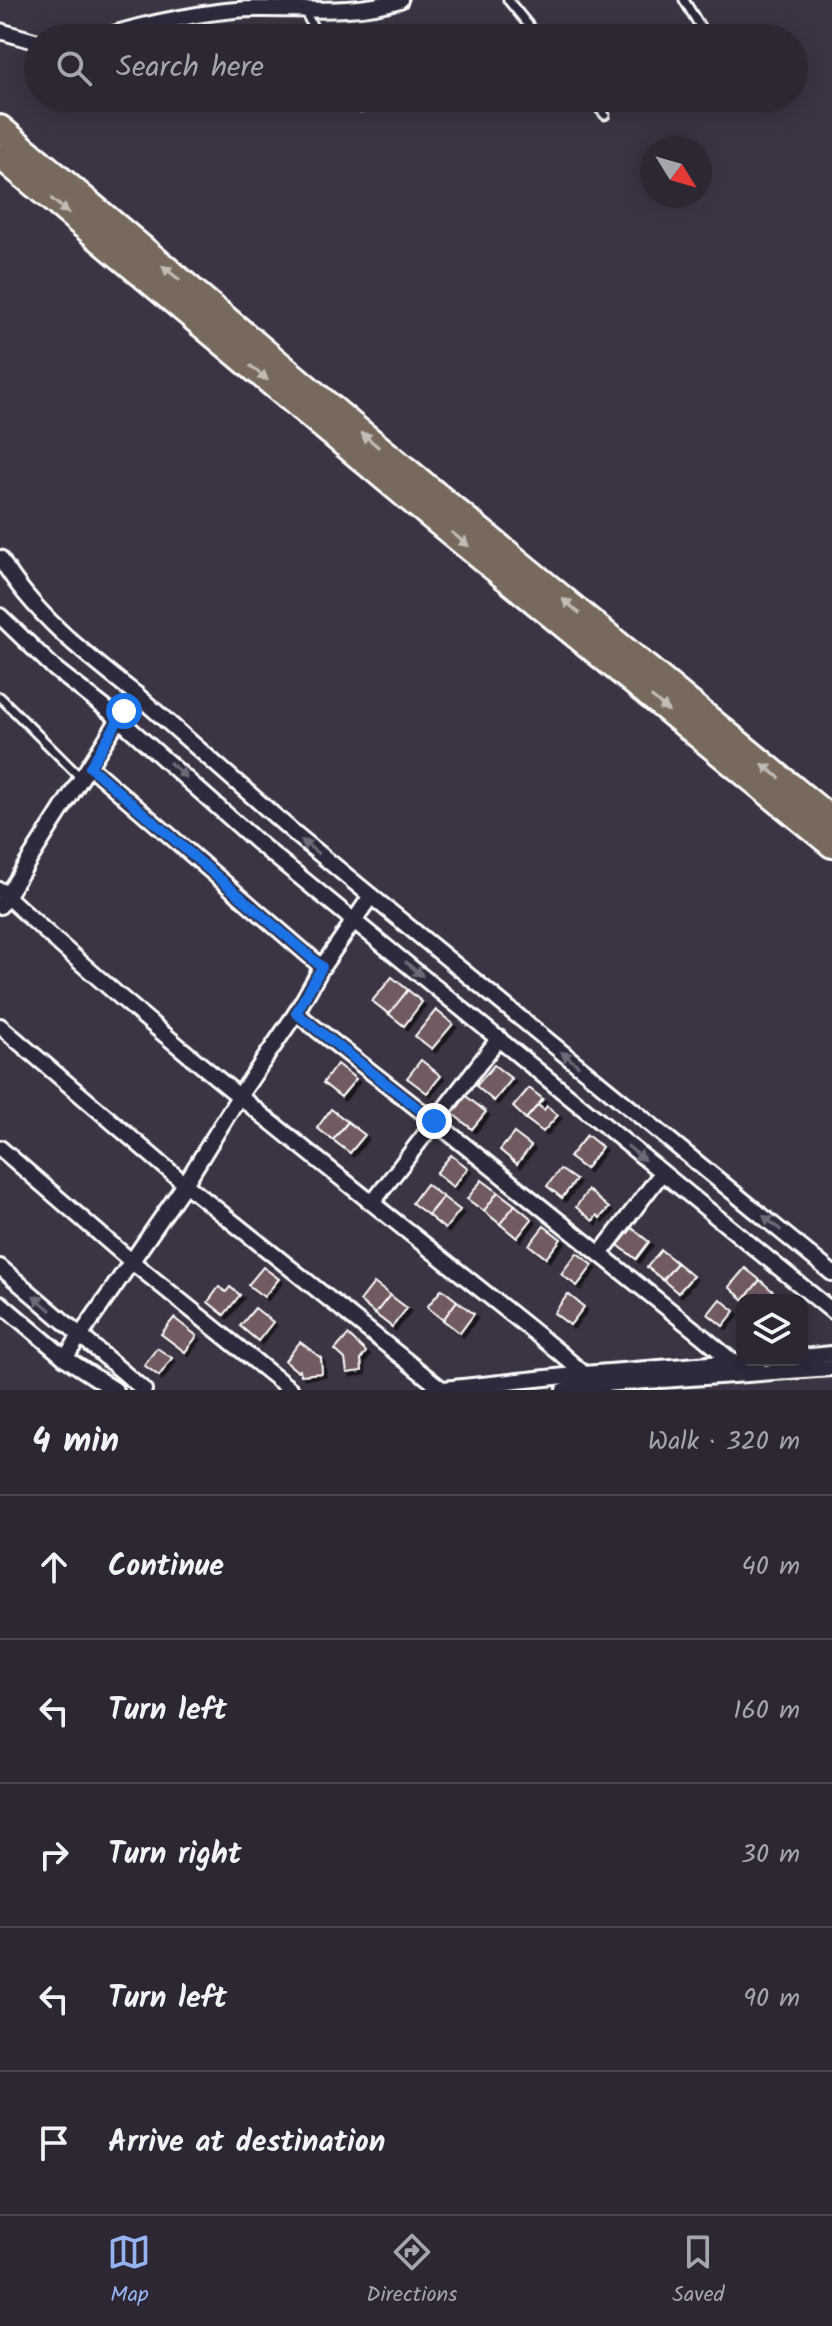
<!DOCTYPE html>
<html lang="en">
<head>
<meta charset="utf-8">
<style>
	:root { --surface:#2d2733; --page:#39333f; --text:#f1f3f6; --muted:#a7a5ac; --line:#48444e; --accent:#95b2f1 }
	body { margin:0; font-family:Kalam,sans-serif; background:var(--page); color:var(--text) }
	.controls { position:absolute; right:24px; bottom:24px; display:grid; overflow:hidden; border-radius:16px; box-shadow:0 4px 20px #0003 }
	.controls button { width:72px; height:72px; display:grid; place-items:center; padding:0; border:0; border-bottom:2px solid var(--line); background:var(--surface); color:var(--text); font:40px sans-serif }
	.compass { position:absolute; left:640px; top:136px; width:72px; height:72px; border-radius:50%; background:var(--surface); box-shadow:0 4px 20px #0003; rotate:127deg }
	.stop { position:absolute; width:24px; height:24px; margin:-18px; border:6px solid #1a73e8; border-radius:50%; background:#fff }
	.stop.end { background:#1a73e8; border-color:#fff; box-shadow:0 2px 8px #0008 }
	.list { margin:0; padding:0; list-style:none }
	h2 { display:flex; justify-content:space-between; align-items:center; height:104px; margin:0; padding:0 32px; font-size:34px }
	h2 small { font-size:26px; font-weight:400; color:var(--muted) }
	.list li { display:grid; grid-template-columns:52px 1fr auto; gap:24px; align-items:center; box-sizing:border-box; height:144px; padding:0 32px; border-top:2px solid var(--line) }
	.list b { display:block; font-size:30px; white-space:nowrap }
	.list em { font-size:26px; font-style:normal; color:var(--muted) }
	.icon { flex:none; width:44px; height:44px; fill:none; stroke:currentColor; stroke-width:2; stroke-linecap:round; stroke-linejoin:round }
	.map { position:relative; flex:none; width:832px; height:1390px; overflow:hidden }
	.search { position:absolute; background:var(--surface); box-shadow:0 4px 20px #0003; left:24px; right:24px; top:24px; height:88px; display:flex; align-items:center; gap:20px; box-sizing:border-box; padding:0 28px; border-radius:44px; color:var(--muted); font-size:30px }
	.sheet { height:824px; background:var(--surface) }
	nav { display:flex; justify-content:space-around; align-items:center; box-sizing:border-box; height:112px; border-top:2px solid var(--line); background:var(--surface); font-size:22px; color:var(--muted) }
	nav a { display:grid; justify-items:center; gap:4px }
	nav .on { color:var(--accent) }
	.map>svg:first-child { display:block }
	.building { fill:#715a61; stroke:#fff; stroke-width:2; filter:url(#shadow) }
	.lines { fill:none; stroke-linecap:round; stroke-linejoin:round }
	.service-casing { stroke:#fff; stroke-width:13 }
	.minor-casing { stroke:#fff; stroke-width:20 }
	.trunk-casing { stroke:#fff; stroke-width:30 }
	.service { stroke:#2f2a3d; stroke-width:7 }
	.minor { stroke:#2f2a3d; stroke-width:14 }
	.trunk { stroke:#77695c; stroke-width:24 }
	.oneway { fill:#c2bcb6 }
	.oneway2 { fill:#6d6a77 }
	.route { stroke:#1a73e8; stroke-width:10 }
</style>
</head>
<body>
<div class="map">
<svg width="832" height="1390" viewBox="0 0 832 1390">
	<defs>
		<filter id="shadow"><feDropShadow dx="3.5" dy="3.5" stdDeviation="0" flood-color="#0009"/></filter>
	</defs>
	<rect width="100%" height="100%" fill="#3c3444"/>
	<filter id="ink" filterUnits="userSpaceOnUse"><feTurbulence type="fractalNoise" baseFrequency=".0125" numOctaves="2"/><feDisplacementMap in="SourceGraphic" scale="16" xChannelSelector="R" yChannelSelector="G"/><feConvolveMatrix kernelMatrix="1 2 1 2 8 2 1 2 1" color-interpolation-filters="sRGB"/></filter>
	<g filter="url(#ink)">
		<g class="building">
			<path d="M392 977 408 990 389 1014 372 1001Z"/>
			<path d="M408 990 422 1002 404 1026 389 1014Z"/>
			<path d="M436 1010 453 1024 432 1049 415 1036Z"/>
			<path d="M421 1060 441 1076 427 1093 407 1078Z"/>
			<path d="M337 1064 356 1079 341 1097 323 1083Z"/>
			<path d="M494 1065 512 1079 494 1101 476 1086Z"/>
			<path d="M529 1088 543 1099 526 1119 513 1107Z"/>
			<path d="M466 1096 486 1112 472 1129 453 1114Z"/>
			<path d="M538 1105 544 1110 547 1106 558 1115 543 1132 526 1119Z"/>
			<path d="M331 1109 348 1122 333 1140 317 1128Z"/>
			<path d="M348 1122 365 1135 350 1153 333 1140Z"/>
			<path d="M514 1133 531 1146 517 1164 500 1150Z"/>
			<path d="M587 1135 602 1147 585 1169 569 1157Z"/>
			<path d="M451 1155 468 1168 453 1187 436 1173Z"/>
			<path d="M560 1169 576 1180 562 1198 547 1186Z"/>
			<path d="M482 1180 498 1192 484 1211 467 1199Z"/>
			<path d="M426 1184 443 1197 428 1215 412 1203Z"/>
			<path d="M588 1190 609 1208 600 1218 597 1215 593 1221 576 1207Z"/>
			<path d="M498 1192 515 1205 500 1224 484 1211Z"/>
			<path d="M443 1197 460 1210 445 1229 428 1215Z"/>
			<path d="M515 1205 532 1219 517 1238 500 1224Z"/>
			<path d="M544 1226 561 1239 546 1258 529 1245Z"/>
			<path d="M632 1228 649 1242 636 1259 618 1245Z"/>
			<path d="M661 1250 677 1263 663 1280 647 1267Z"/>
			<path d="M577 1253 593 1265 577 1286 561 1274Z"/>
			<path d="M677 1263 693 1276 678 1293 663 1280Z"/>
			<path d="M263 1267 279 1279 264 1297 248 1285Z"/>
			<path d="M745 1268 760 1280 744 1300 729 1287Z"/>
			<path d="M760 1280 776 1294 771 1300H747L745 1298Z"/>
			<path d="M374 1283 390 1295 375 1314 360 1301Z"/>
			<path d="M219 1287 226 1292 230 1287 240 1295 224 1315 208 1302Z"/>
			<path d="M442 1289 457 1301 443 1320 427 1307Z"/>
			<path d="M568 1294 584 1307 570 1325 554 1313Z"/>
			<path d="M390 1295 407 1308 392 1327 375 1314Z"/>
			<path d="M720 1299 735 1311 723 1326 708 1314Z"/>
			<path d="M457 1301 474 1314 460 1333 443 1320Z"/>
			<path d="M255 1308 273 1322 258 1341 240 1326Z"/>
			<path d="M174 1318 197 1336 185 1352 161 1334Z"/>
			<path d="M348 1335 366 1352 361 1359 362 1371 347 1373 345 1359 335 1350Z"/>
			<path d="M300 1342 321 1358 322 1373 301 1375 300 1370 297 1371 285 1361Z"/>
			<path d="M157 1348 172 1358 159 1376 144 1365Z"/>
		</g>
		<g class="lines">
			<defs>
				<g id="service">
					<path d="M508 0 539 38"/>
					<path d="M684 0 707 38"/>
					<path d="M304 10 319 38"/>
					<path d="M355 98 361 107"/>
					<path d="M590 98 605 115"/>
					<path d="M0 697 80 777"/>
				</g>
				<g id="minor">
					<path d="M0 31 38 42"/>
					<path d="M102 38C141 24 212 10 253 9 303 8 352 15 400 0"/>
					<path d="M0 558C34 615 86 655 137 695L119 719 55 669 0 616"/>
					<path d="M137 695 292 831 371 896"/>
					<path d="M90 767 322 967"/>
					<path d="M0 890C178 1055 372 1201 560 1353L584 1374 590 1385"/>
					<path d="M0 906 119 719 256 841 832 1311"/>
					<path d="M296 1013 434 1121 702 1336 733 1362 737 1374"/>
					<path d="M0 1026 185 1184 443 1390"/>
					<path d="M0 1148 131 1261 291 1390"/>
					<path d="M373 1202 499 1038"/>
					<path d="M600 1254 661 1174"/>
					<path d="M0 1267 144 1390"/>
					<path d="M0 1303 65 1358 115 1390"/>
					<path d="M802 1357 832 1354"/>
					<path d="M65 1358 185 1184 238 1098 296 1013 322 967 371 896 832 1273"/>
					<path d="M434 1390 584 1374 760 1360"/>
					<path d="M564 1390 590 1385 832 1368"/>
				</g>
				<g id="trunk">
					<path d="M0 128 353 426 832 820"/>
					<path d="M0 156 412 501 832 845"/>
				</g>
			</defs>
			<use href="#service" class="service-casing"/>
			<use href="#minor" class="minor-casing"/>
			<use href="#trunk" class="trunk-casing"/>
			<use href="#service" class="service"/>
			<use href="#minor" class="minor"/>
			<use href="#trunk" class="trunk"/>
		</g>
		<defs><path id="oneway-solid" d="M-6-.8H1V-3.2L6.5 0L1 3.2V.8H-6Z" transform="scale(2)"/></defs>
		<g class="oneway">
			<use href="#oneway-solid" transform="translate(60 206) rotate(40)"/>
			<use href="#oneway-solid" transform="translate(171 273) rotate(-141)"/>
			<use href="#oneway-solid" transform="translate(259 373) rotate(40)"/>
			<use href="#oneway-solid" transform="translate(370 440) rotate(-140)"/>
			<use href="#oneway-solid" transform="translate(460 539) rotate(39)"/>
			<use href="#oneway-solid" transform="translate(571 606) rotate(-140)"/>
			<use href="#oneway-solid" transform="translate(660 704) rotate(40)"/>
			<use href="#oneway-solid" transform="translate(771 771) rotate(-141)"/>
		</g>
		<g class="oneway2">
			<use href="#oneway-solid" transform="translate(178 770) rotate(42)"/>
			<use href="#oneway-solid" transform="translate(310 847) rotate(-141)"/>
			<use href="#oneway-solid" transform="translate(414 969) rotate(39)"/>
			<use href="#oneway-solid" transform="translate(570 1059) rotate(-141)"/>
			<use href="#oneway-solid" transform="translate(636 1153) rotate(40)"/>
			<use href="#oneway-solid" transform="translate(772 1223) rotate(-141)"/>
			<use href="#oneway-solid" transform="translate(42 1303) rotate(-139)"/>
		</g>
	</g>
	<g class="lines" filter="url(#ink)">
		<path class="route" d="M124 711 90 767 322 967 296 1013 434 1121"/>
	</g>
</svg>
<div class="controls">
<button><svg class="icon" aria-label="layers" viewBox="0 0 24 24"><path d="M12 4l9 5-9 5-9-5zM3 14l9 5 9-5"/></svg></button>
</div>
<svg class="compass" viewBox="-18 -18 36 36"><path d="M0-13l5 13h-10z" fill="#e53935"/><path d="M0 13l5-13h-10z" fill="#a7a5ac"/></svg>
<div class="stop" style="left:124px;top:711px"></div>
<div class="stop end" style="left:434px;top:1121px"></div>
<div class="search"><svg class="icon" aria-label="search" viewBox="0 0 24 24"><circle cx="10" cy="10" r="6"/><path d="M15 15l6 6"/></svg>Search here</div>
</div>
<section class="sheet">
<h2>4 min<small>Walk · 320 m</small></h2>
<ul class="list">
<li><svg class="icon" aria-label="ahead" viewBox="0 0 24 24"><path d="M12 20V5M6 11l6-6 6 6"/></svg><div><b>Continue</b></div><em>40 m</em></li>
<li><svg class="icon" aria-label="left" viewBox="0 0 24 24"><path d="M17 20v-9H6M10 6l-5 5 5 5"/></svg><div><b>Turn left</b></div><em>160 m</em></li>
<li><svg class="icon" aria-label="right" viewBox="0 0 24 24"><path d="M7 20v-9h11M14 6l5 5-5 5"/></svg><div><b>Turn right</b></div><em>30 m</em></li>
<li><svg class="icon" aria-label="left" viewBox="0 0 24 24"><path d="M17 20v-9H6M10 6l-5 5 5 5"/></svg><div><b>Turn left</b></div><em>90 m</em></li>
<li><svg class="icon" aria-label="arrive" viewBox="0 0 24 24"><path d="M6 21V4h12l-3 4 3 4H6"/></svg><div><b>Arrive at destination</b></div></li>
</ul>
</section>
<nav>
<a class="on"><svg class="icon" aria-label="map" viewBox="0 0 24 24"><path d="M3 6l6-2 6 2 6-2v14l-6 2-6-2-6 2zM9 4v14M15 6v14"/></svg>Map</a>
<a><svg class="icon" aria-label="directions" viewBox="0 0 24 24"><path d="M12 3l9 9-9 9-9-9zM9 14v-3h6M13 9l2 2-2 2"/></svg>Directions</a>
<a><svg class="icon" aria-label="saved" viewBox="0 0 24 24"><path d="M7 4h10v16l-5-4-5 4z"/></svg>Saved</a>
</nav>
</body>
</html>
